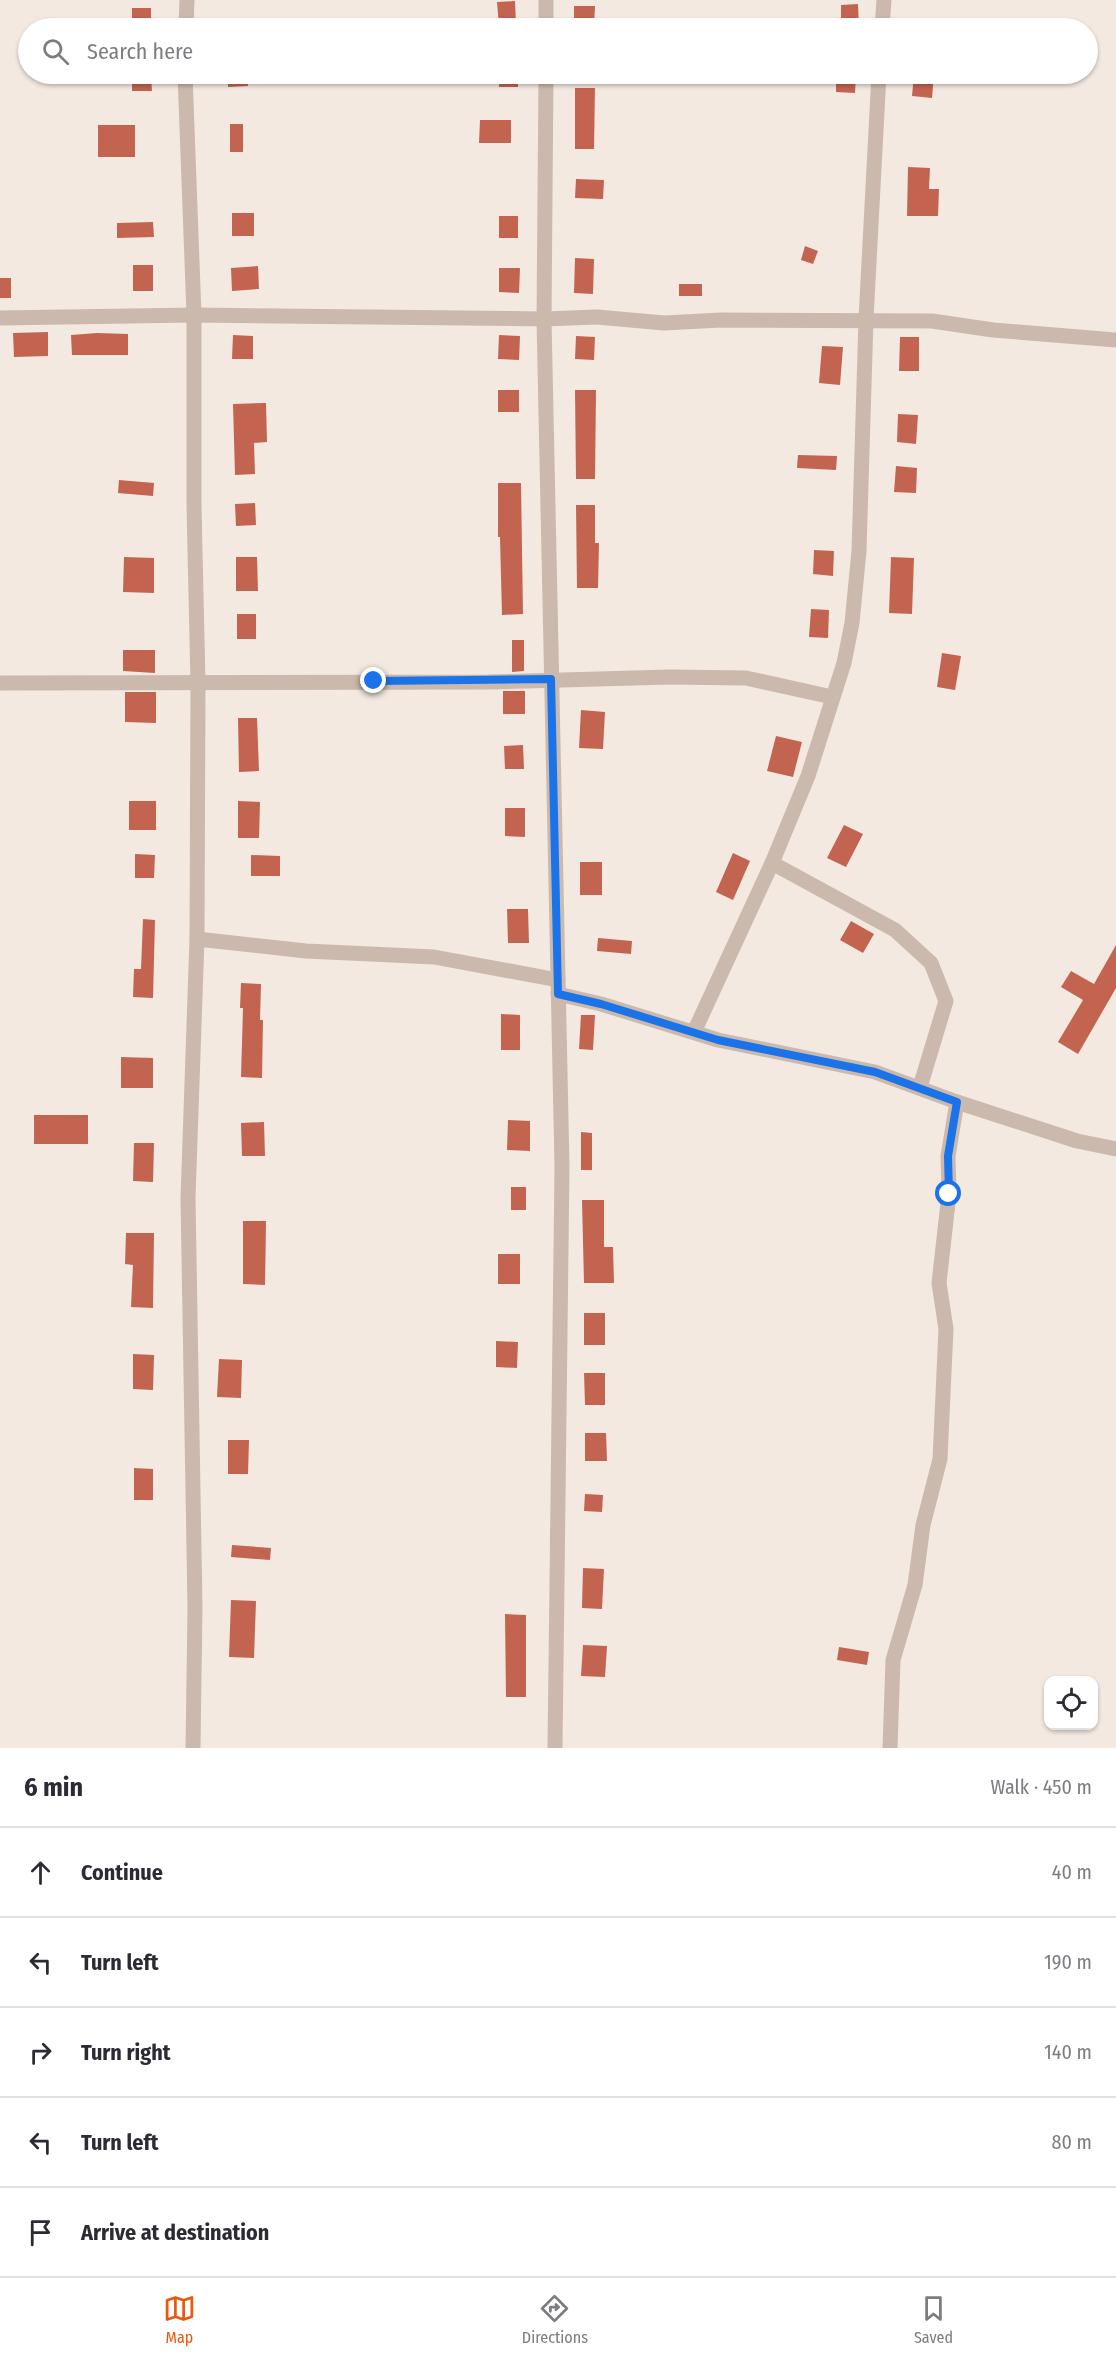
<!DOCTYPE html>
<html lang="en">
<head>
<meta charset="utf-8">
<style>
	:root { --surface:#fff; --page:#f2f2f3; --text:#2b2b33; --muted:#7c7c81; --line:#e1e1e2; --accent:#ea580c }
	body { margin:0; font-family:"Fira Sans Condensed",sans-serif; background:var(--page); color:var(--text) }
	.controls { position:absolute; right:18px; bottom:18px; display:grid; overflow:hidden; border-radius:12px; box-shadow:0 2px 4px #0004 }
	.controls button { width:54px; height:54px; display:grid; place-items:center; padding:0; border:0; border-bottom:2px solid var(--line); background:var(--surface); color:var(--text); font:30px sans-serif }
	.stop { position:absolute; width:18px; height:18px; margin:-14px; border:4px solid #1a73e8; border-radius:50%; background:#fff }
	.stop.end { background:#1a73e8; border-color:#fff; box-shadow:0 2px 6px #0008 }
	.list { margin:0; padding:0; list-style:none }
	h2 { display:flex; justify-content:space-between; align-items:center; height:78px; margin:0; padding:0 24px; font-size:26px }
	h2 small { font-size:20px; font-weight:400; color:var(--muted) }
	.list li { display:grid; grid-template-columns:39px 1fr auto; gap:18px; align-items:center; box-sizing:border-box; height:90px; padding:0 24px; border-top:2px solid var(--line) }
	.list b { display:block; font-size:22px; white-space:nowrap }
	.list em { font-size:20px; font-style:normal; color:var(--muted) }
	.icon { flex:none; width:33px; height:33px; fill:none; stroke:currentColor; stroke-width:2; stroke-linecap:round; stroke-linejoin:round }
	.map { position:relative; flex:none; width:1116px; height:1748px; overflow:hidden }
	.search { position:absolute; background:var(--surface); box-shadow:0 2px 4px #0004; left:18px; right:18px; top:18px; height:66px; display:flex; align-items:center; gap:15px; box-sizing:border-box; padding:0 21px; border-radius:33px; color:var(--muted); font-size:22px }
	.sheet { height:528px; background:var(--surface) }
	nav { display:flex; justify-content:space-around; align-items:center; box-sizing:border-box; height:84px; border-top:2px solid var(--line); background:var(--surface); font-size:16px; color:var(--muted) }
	nav a { display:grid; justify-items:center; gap:3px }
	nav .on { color:var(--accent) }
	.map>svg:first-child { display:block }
	.building { fill:#c26450 }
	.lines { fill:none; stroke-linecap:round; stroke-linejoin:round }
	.minor { stroke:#cbb9ad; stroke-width:15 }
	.route { stroke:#1a73e8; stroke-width:8 }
</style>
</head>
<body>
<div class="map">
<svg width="1116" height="1748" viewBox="0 0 1116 1748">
	<rect width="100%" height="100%" fill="#f3e9e1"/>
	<g class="building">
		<path d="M515 1 516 25 499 26 497 2Z"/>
		<path d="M858 4 859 28H841V5Z"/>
		<path d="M574 6H595L594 27H574Z"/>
		<rect x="132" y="8" width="19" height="20"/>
		<path d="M132 74H151L152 91H132Z"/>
		<path d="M228 74H247L248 86 228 87Z"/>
		<path d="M500 74H518V87H499Z"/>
		<path d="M836 74H856L855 93 836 92Z"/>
		<path d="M914 74H934L932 98 912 96Z"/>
		<path d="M575 88H595L594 149H575Z"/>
		<path d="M480 120H511V143H479Z"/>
		<rect x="230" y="124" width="13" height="28"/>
		<rect x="98" y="125" width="37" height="32"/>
		<path d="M908 167 930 168 929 189H939L938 216H907Z"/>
		<path d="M576 179 604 180 603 199 575 198Z"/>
		<rect x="232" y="213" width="22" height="23"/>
		<rect x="499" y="216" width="19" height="22"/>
		<path d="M153 222 154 237 117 238V223Z"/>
		<path d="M805 246 818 251 813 264 801 260Z"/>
		<path d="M575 258 594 259 593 294 574 293Z"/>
		<rect x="133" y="265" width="20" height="26"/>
		<path d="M258 266 259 289 232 291 231 268Z"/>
		<path d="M499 268H520L519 293 499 292Z"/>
		<rect x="0" y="278" width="11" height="20"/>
		<rect x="679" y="284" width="23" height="12"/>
		<path d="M48 332V356L14 357 13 333Z"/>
		<path d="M97 333 128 334V355H72L71 335Z"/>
		<path d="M233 335 253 336V359H232Z"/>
		<path d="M499 335 520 336 519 360 498 359Z"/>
		<path d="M576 336 595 337 594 360 575 359Z"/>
		<path d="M900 337H919V371H899Z"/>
		<path d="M822 346 843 347 840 385 819 383Z"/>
		<rect x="498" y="390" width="21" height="22"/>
		<path d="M575 390H596L595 479H576Z"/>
		<path d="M266 403 267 442 254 443 255 474 235 475 233 404Z"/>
		<path d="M898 414 918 415 916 444 897 442Z"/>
		<path d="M798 455 837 456 836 470 797 468Z"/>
		<path d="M896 466 917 468 916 493 894 492Z"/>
		<path d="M119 480 154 483 153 496 118 493Z"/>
		<path d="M498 483H521L523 614 502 615 500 537H498Z"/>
		<path d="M255 503 256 525 236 526 235 504Z"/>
		<path d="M576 505H595V543H599L598 588H577Z"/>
		<path d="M814 550 834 551 833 576 813 574Z"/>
		<path d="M124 557 154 558V593L123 592Z"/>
		<path d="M236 557H257L258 591H236Z"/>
		<path d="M891 557 914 558 912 614 889 613Z"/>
		<path d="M811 609 829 610 828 638 809 637Z"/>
		<rect x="237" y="614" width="19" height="25"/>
		<path d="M512 640H524V671L512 672Z"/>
		<path d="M123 650H155V673L123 671Z"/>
		<path d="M942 653 961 656 955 690 937 687Z"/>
		<rect x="503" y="691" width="22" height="23"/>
		<path d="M125 692H156V723L125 722Z"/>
		<path d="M581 710 605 712 603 749 579 748Z"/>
		<path d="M238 718H257L259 771 239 772Z"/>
		<path d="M776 736 802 742 793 777 767 771Z"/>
		<path d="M523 745 524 769H505L504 746Z"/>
		<rect x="129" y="801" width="27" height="29"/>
		<path d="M238 801 260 802 259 838H238Z"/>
		<path d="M505 808H525V837L505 836Z"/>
		<path d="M844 825 863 834 846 867 827 858Z"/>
		<path d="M733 853 750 861 733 900 716 892Z"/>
		<path d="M135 854 155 855 154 878H135Z"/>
		<path d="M251 855 280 856V876H251Z"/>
		<rect x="580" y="862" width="22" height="33"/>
		<path d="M507 909H528L529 943H508Z"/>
		<path d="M143 919 155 920 153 998 133 997 134 969H141Z"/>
		<path d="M851 921 874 934 863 953 840 940Z"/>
		<path d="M598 938 632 941 631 954 597 951Z"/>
		<path d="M1116 945V988L1078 1054 1058 1042 1083 1000 1061 987 1071 971 1094 984Z"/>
		<path d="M241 983 261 984 260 1020H263L262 1078 241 1077 243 1008H240Z"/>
		<path d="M501 1014 520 1015V1050H501Z"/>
		<path d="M581 1015H595L593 1050 579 1049Z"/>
		<path d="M121 1057 153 1058V1088H121Z"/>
		<rect x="34" y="1115" width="54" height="29"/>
		<path d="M508 1120 530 1121V1151L507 1150Z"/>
		<path d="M264 1122 265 1156H242L241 1123Z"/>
		<path d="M581 1132 592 1133V1170H581Z"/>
		<path d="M134 1143H154L153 1182 133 1181Z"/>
		<rect x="511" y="1187" width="15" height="23"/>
		<path d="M582 1200H604V1247H613L614 1283H584Z"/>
		<path d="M243 1221H266L265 1285 243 1284Z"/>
		<path d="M126 1233H154L153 1308 131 1307 133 1265 125 1264Z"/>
		<rect x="498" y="1254" width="22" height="30"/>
		<rect x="584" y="1313" width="21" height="32"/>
		<path d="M496 1341 518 1342 517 1368 496 1367Z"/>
		<path d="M133 1354 154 1355 153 1390 133 1389Z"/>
		<path d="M219 1359 242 1360 241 1398 217 1397Z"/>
		<path d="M584 1373H605V1405H585Z"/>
		<path d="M585 1433H606L607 1461H585Z"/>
		<path d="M228 1440H249L248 1474H228Z"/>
		<path d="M134 1468 153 1469V1500H134Z"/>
		<path d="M585 1494 603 1495 602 1512 584 1511Z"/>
		<path d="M232 1545 271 1548 270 1560 231 1557Z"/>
		<path d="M583 1568 604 1569 602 1609 582 1608Z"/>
		<path d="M231 1600 256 1601 254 1658 229 1657Z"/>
		<path d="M505 1614 526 1615V1697H506Z"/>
		<path d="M583 1645 607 1646 605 1677 581 1676Z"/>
		<path d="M839 1647 869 1652 867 1665 837 1660Z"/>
	</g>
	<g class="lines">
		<g class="minor">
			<path d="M186 28 187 0"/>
			<path d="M546 28V0"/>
			<path d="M882 28 884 0"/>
			<path d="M185 74 194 315V506L198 683 197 939 188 1198 195 1608 193 1748"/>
			<path d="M546 74 544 319 562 1166 555 1748"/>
			<path d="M0 318 194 315 544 319 597 317 664 323 721 320 932 321 993 330 1116 340"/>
			<path d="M0 683 488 682 670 677 746 678 832 697"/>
			<path d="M772 863 895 930 931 963 946 1001 920 1087"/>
			<path d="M197 939 306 951 434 957 558 980"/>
			<path d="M558 994 601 1004 718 1040 875 1072 957 1102 1077 1141 1116 1149"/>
			<path d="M694 1032 772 863 808 776 844 663 852 623 859 551 866 319 879 74"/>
			<path d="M890 1748 893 1660 915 1585 923 1525 940 1459 946 1329 939 1283 949 1194 948 1156 957 1102"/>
		</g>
	</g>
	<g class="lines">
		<path class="route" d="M374 681 551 679 558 994 601 1004 718 1040 875 1072 957 1102 948 1156 949 1194"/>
	</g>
</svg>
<div class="controls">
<button><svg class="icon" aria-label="locate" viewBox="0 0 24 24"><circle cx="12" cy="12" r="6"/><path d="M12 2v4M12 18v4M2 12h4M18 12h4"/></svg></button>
</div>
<div class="stop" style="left:949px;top:1194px"></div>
<div class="stop end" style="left:374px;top:681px"></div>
<div class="search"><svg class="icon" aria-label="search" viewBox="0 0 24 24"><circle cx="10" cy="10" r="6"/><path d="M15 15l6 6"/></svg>Search here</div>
</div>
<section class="sheet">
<h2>6 min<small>Walk · 450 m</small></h2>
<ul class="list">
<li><svg class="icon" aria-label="ahead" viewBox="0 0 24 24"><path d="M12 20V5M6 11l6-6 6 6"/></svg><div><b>Continue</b></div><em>40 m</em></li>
<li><svg class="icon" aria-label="left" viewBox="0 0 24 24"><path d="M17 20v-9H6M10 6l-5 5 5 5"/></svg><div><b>Turn left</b></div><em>190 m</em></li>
<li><svg class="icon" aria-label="right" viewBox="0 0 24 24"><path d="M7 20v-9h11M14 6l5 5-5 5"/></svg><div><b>Turn right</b></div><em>140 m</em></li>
<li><svg class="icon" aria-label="left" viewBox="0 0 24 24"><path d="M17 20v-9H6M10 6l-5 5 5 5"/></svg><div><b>Turn left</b></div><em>80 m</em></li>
<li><svg class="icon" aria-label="arrive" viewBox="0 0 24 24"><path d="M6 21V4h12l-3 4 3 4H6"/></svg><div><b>Arrive at destination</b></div></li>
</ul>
</section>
<nav>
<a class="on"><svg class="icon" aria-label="map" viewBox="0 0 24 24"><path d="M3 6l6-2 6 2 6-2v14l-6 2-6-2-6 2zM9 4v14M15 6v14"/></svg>Map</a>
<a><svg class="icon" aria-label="directions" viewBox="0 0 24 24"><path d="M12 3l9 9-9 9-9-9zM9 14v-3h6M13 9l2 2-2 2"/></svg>Directions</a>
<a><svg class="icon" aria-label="saved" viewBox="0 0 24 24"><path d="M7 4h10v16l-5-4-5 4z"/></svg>Saved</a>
</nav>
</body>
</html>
